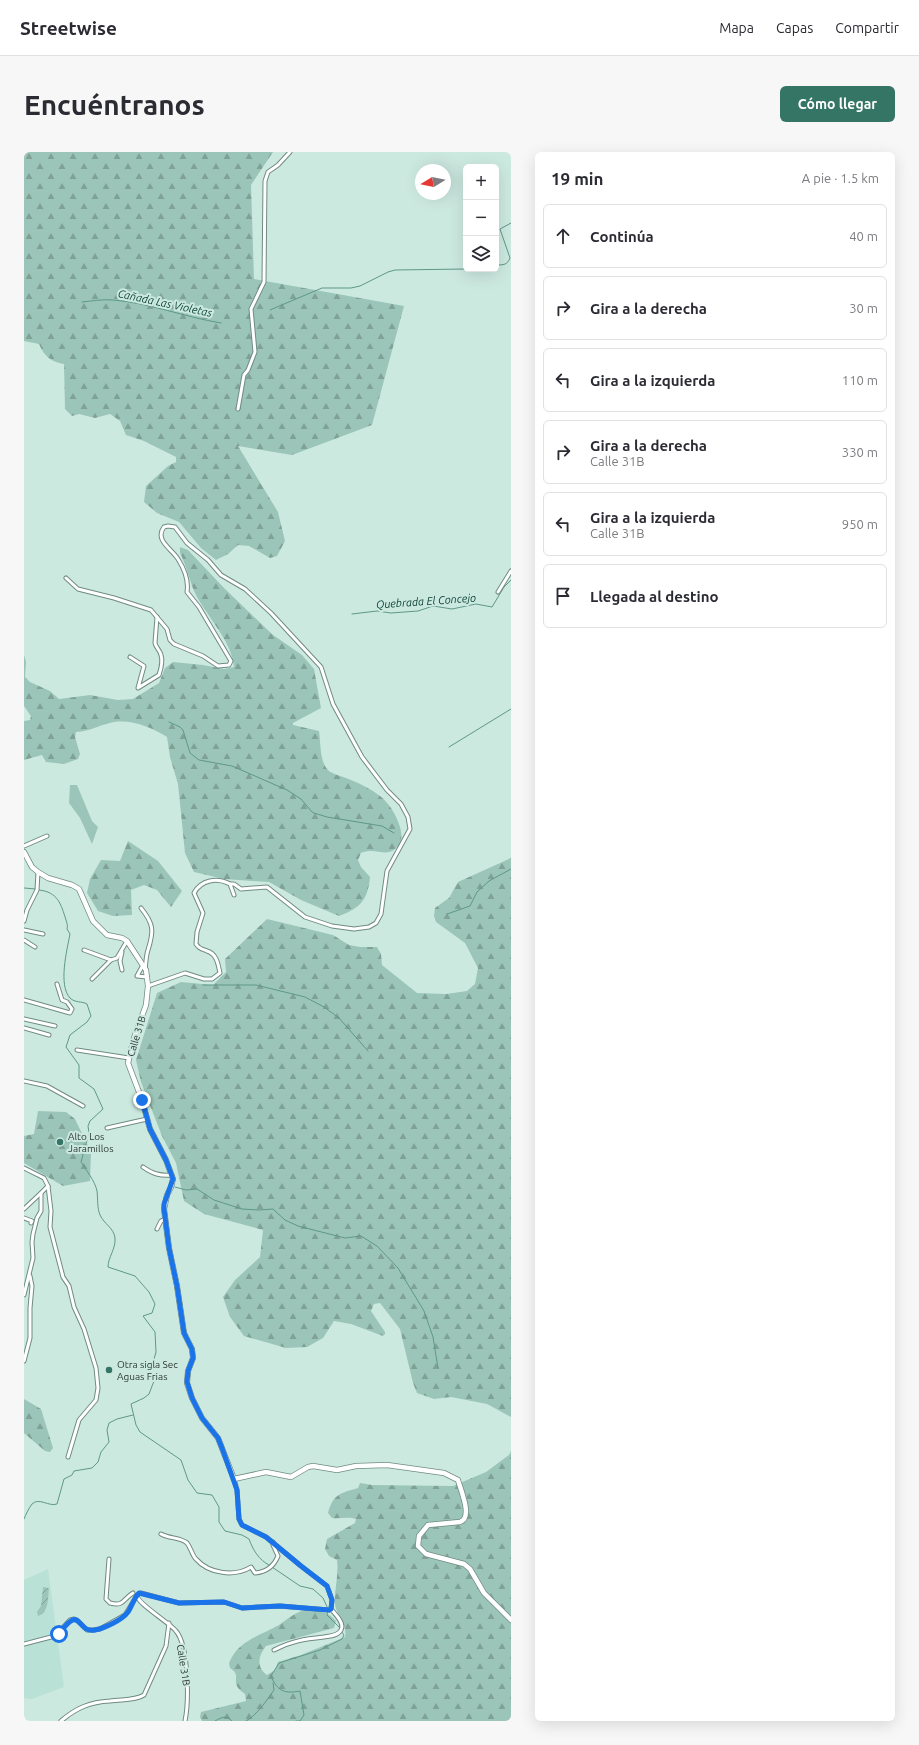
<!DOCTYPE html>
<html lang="es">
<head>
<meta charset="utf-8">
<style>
	:root { --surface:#fff; --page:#f7f7f7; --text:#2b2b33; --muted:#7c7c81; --line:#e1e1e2; --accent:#347565 }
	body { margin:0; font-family:Ubuntu,sans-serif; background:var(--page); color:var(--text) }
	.controls { position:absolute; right:12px; top:12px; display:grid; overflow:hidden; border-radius:6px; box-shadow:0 4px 16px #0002 }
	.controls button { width:36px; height:36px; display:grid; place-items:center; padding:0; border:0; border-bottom:1px solid var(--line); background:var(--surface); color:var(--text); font:20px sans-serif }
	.compass { position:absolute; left:391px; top:12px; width:36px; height:36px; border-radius:50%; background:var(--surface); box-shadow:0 4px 16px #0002; rotate:260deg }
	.stop { position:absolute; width:12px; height:12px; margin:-9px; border:3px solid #1a73e8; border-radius:50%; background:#fff }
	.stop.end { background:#1a73e8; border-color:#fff; box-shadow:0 1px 4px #0008 }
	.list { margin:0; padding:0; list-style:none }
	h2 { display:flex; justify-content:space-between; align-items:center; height:52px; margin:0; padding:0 16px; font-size:17px }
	h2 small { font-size:13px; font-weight:400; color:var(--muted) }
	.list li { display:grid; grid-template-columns:26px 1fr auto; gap:12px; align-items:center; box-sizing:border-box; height:64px; margin:0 8px 8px; padding:0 8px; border:1px solid var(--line); border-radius:6px }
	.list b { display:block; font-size:15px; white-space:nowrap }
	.list p { margin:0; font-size:13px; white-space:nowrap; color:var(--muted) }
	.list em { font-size:13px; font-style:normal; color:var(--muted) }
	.icon { flex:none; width:22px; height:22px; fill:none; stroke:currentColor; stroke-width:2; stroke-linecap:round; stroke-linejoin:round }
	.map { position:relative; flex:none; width:487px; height:1569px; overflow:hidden; border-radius:6px }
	header { display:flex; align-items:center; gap:24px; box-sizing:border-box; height:56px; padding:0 20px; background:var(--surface); border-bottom:1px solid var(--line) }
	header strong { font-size:19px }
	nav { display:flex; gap:22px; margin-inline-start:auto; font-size:14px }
	.intro { display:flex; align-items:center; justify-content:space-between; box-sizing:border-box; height:96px; padding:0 24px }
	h1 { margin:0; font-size:28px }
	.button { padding:10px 18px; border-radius:6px; background:var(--accent); color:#fff; font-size:14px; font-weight:700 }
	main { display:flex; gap:24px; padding:0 24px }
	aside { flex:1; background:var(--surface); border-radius:6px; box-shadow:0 4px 16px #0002 }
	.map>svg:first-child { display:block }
	.built { fill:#bae1d5 }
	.grass { fill:#9bc5b8 }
	.forest { fill:url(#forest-firs) }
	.garden { fill:url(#garden-furrows) }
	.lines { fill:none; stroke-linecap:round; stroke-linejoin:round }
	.stream { stroke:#5e9888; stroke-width:1 }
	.street-casing { stroke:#708b83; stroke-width:5 }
	.secondary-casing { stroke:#708b83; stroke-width:6 }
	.street { stroke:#fff; stroke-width:3 }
	.secondary { stroke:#fff; stroke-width:4.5 }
	.route { stroke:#1a73e8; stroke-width:5 }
	.poi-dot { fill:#347565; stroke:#cce9e0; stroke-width:1.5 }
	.labels { text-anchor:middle; stroke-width:4; stroke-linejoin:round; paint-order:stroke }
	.street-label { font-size:10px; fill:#2b3733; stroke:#cce9e0 }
	.poi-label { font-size:10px; fill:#2b3733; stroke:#cce9e0; text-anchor:start }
	.water-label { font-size:11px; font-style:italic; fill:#093f33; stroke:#cce9e0 }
</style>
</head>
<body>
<header>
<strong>Streetwise</strong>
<nav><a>Mapa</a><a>Capas</a><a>Compartir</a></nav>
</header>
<div class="intro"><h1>Encuéntranos</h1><a class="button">Cómo llegar</a></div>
<main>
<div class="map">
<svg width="487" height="1569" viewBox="0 0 487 1569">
	<defs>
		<pattern id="forest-firs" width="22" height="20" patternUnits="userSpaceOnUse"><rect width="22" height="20" fill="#9bc5b8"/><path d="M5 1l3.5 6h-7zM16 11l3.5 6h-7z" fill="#7fa196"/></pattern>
		<pattern id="garden-furrows" width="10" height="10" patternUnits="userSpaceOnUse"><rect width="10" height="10" fill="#9bc5b8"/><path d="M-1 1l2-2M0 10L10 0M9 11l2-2" fill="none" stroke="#7fa196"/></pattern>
	</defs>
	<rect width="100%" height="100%" fill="#cce9e0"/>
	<path class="built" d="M24 1417 40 1535 8 1547 0 1546V1428Z"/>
	<path class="grass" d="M46 633H53L68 669 74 675 68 692 56 666 45 651Z"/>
	<g class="forest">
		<path d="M0 0H249L227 33 230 127 380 154 348 273 268 303 214 294 254 360 261 389 253 404 246 406 225 394 214 393 204 402 192 408 177 396 155 370 133 361 120 350 122 334 144 314 152 310V305L120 289 102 283 96 269 86 262 71 266 55 262 48 264 41 257 40 212C27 210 20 204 15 192L0 189Z"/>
		<path d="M156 395 164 398 201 437 249 483 278 503 290 517 297 556 269 571V573L295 579C297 591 295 610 305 619 309 622 317 624 322 626 349 637 367 646 376 675 378 683 379 691 371 697 362 704 355 698 345 699 343 699 339 700 337 701L334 708 337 715 346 725C344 747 337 756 315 764L277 748 245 730 200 727 170 720 161 701 154 632 146 605 143 585C127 575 105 566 86 571 72 574 68 579 52 580L51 585 56 602 54 607 40 612 22 610 18 603 0 608V569L6 568 7 564 0 554V503L2 510 1 525 6 530 26 539 35 547 66 543 94 548 109 547 135 531 141 516 149 510 179 513 200 517 210 515C208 488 181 463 170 439 165 426 162 413 156 401Z"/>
		<path d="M104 689 134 709 158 739 147 755 133 738 120 733 107 738 108 763 89 764 74 759 63 741 66 727 77 708 96 709Z"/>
		<path d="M487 706V1265L463 1252 427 1245 410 1247 393 1241 389 1231 376 1177 356 1151 350 1152 347 1159 361 1180V1182L359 1184 327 1172 310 1169 299 1186 283 1195 262 1196 220 1184 206 1165 199 1145 211 1128 236 1105 239 1078 180 1062 160 1049 152 1011 138 984 117 930 112 908 133 841 157 830 189 833 202 820 201 807 243 767 309 783 325 793 336 795H353L357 802 358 813 393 841 422 842 443 839 451 832 454 816 441 791 412 770 410 764 411 756 425 746 434 730Z"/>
		<path d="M14 959 42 960 51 967 67 1000 66 1029 39 1034 0 1011V984L10 982Z"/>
		<path d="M0 1247 17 1257 29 1296 26 1300 21 1299 0 1281Z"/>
		<path d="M487 1299V1569H178L176 1565 177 1560 222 1549 221 1542C203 1530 220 1525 206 1516L205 1511C214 1488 236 1484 255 1473 262 1468 273 1459 282 1458 294 1457 304 1460 312 1469L310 1476 242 1494C234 1504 232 1515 243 1523L251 1518 254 1510 277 1503 321 1485C324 1473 312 1463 311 1452 310 1438 315 1424 313 1408L305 1404 301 1397 303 1387 331 1371 332 1367C325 1364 316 1367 308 1366L304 1361C309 1342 317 1341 334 1336L336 1331 348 1333 429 1334 462 1320 485 1303Z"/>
	</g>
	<path class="garden" d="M19 1435 25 1436C24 1445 25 1461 14 1464L13 1460 17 1454Z"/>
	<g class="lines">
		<g class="stream">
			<path d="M472 113C480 113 483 113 486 106L476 77 487 71"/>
			<path d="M58 150C68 149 79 147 89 148 126 151 160 165 197 171"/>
			<path d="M246 158 298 136H327L336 134 364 120 371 118 442 117"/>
			<path d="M328 462 353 459 367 461 394 459 409 454 428 457 452 452 468 455 480 435 487 428"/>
			<path d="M145 570 156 575 159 578 166 601 175 608 208 614 263 638 277 647 288 660 290 661 303 665 358 674 370 681"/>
			<path d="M425 595 487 557"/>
			<path d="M0 736 12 737"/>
			<path d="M15 738C34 740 37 752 42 768 43 772 44 773 43 777L46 782C43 798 34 833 46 846 51 851 58 849 63 852L67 864 63 870 46 883 42 895 55 913V926L70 937 79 957 66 969 64 974 65 981 57 1010C62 1018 71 1029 73 1039 74 1047 73 1056 76 1063 80 1072 90 1076 91 1086 92 1097 84 1105 84 1115L111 1124 125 1140 131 1152 128 1161 119 1164 131 1180 132 1200 127 1218 130 1229 125 1242 120 1246 107 1252 112 1273 116 1280 157 1308 164 1328 173 1341 188 1343 195 1355V1370L201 1379 218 1383 225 1387C229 1398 235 1408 245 1413"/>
			<path d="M423 762 446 754 453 740 465 729 487 717"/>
			<path d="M179 833H232L281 845 300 855 315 866 344 899"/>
			<path d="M151 1035 162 1038 173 1037 190 1048 218 1057 235 1058 249 1057 261 1068 274 1074 321 1086 337 1084 353 1094 374 1116 400 1159 409 1185 414 1216"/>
			<path d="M0 1367C2 1362 5 1356 8 1352 15 1345 25 1355 33 1352L40 1327 48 1323 50 1319 68 1316 74 1310 77 1300 85 1290 83 1278 85 1271 93 1267 109 1263"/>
			<path d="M248 1415 276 1434 289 1437 299 1446 304 1457 303 1463 316 1476"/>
			<path d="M191 1569C198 1565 202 1563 208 1569"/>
			<path d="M222 1569C233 1563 243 1548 250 1538L249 1531"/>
			<path d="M272 1569H276L280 1563 276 1539C261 1542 253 1539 247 1524L255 1511 296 1498 318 1487 320 1483 317 1479"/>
		</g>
		<defs>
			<g id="street">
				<path d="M214 257 220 223 224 218 231 200 227 157 240 130 241 29 244 20 254 13 266 0"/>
				<path d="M42 426 54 437 90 446 127 458 143 477 146 488 150 492 179 504 194 514 205 513 207 509 175 455 163 440C165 428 161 418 154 407 148 397 130 388 140 375L144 374 151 375 163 391 184 408 197 423 221 437 247 461 297 515 309 552 338 605 363 638 377 652 384 665 386 677 363 719 357 762 352 771 345 775 330 777 308 774 281 765 243 735 217 737 210 732H206"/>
				<path d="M474 440 487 419"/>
				<path d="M106 505 120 514 114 536 135 523C137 517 139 509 137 503 136 498 132 496 131 491L133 465"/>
				<path d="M0 694 23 684"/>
				<path d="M117 756C130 772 130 779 124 798 122 804 122 811 121 817"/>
				<path d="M0 769 3 758 13 738 14 720"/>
				<path d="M0 778 19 782"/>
				<path d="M0 788 11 795"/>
				<path d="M60 798 87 808 93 806 103 789"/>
				<path d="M98 800 96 809 98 818"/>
				<path d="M119 813 113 824 123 825"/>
				<path d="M68 827 87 808"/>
				<path d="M124 834 161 821 180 827H188L196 821C194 812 193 802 183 799 178 797 175 797 172 792L173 780 179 761 170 741C177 728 193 725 206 732L210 743"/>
				<path d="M0 848 46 861 48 857 43 850 38 848 33 832"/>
				<path d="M0 867 31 874"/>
				<path d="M0 876 25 883"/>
				<path d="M53 898 105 906"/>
				<path d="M0 929 23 934 59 954"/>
				<path d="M83 976 123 967"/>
				<path d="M119 1015C129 1022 136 1024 148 1023"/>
				<path d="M0 1016 20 1026 24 1034 27 1059 26 1075 39 1125 45 1134 50 1155 60 1177 72 1216 74 1236 72 1248 55 1268 44 1305"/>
				<path d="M0 1057 17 1041"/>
				<path d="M0 1066 8 1069 7 1071"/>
				<path d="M133 1077 137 1069 141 1067"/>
				<path d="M0 1143 9 1106 8 1090 9 1082 13 1066 17 1059V1041L24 1034"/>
				<path d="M0 1209 6 1186V1156L8 1134 6 1124"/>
				<path d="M137 1382C146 1387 156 1385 163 1391 167 1396 168 1403 172 1407 185 1422 211 1425 227 1415L231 1421C243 1420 250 1414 254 1404L249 1393V1390"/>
				<path d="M85 1407 82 1447 86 1451C100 1455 99 1447 109 1441"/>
				<path d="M0 1492 31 1484 46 1468 50 1467 54 1469 63 1478H69L76 1477 101 1463 112 1445"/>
				<path d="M250 1498C267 1489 281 1487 300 1485 305 1484 314 1484 317 1478 321 1471 311 1462 307 1457"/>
				<path d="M37 1569C52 1556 66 1550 86 1549 98 1547 110 1549 120 1543L142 1494 145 1471"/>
				<path d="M161 1569C165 1550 165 1494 152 1479 145 1470 112 1451 113 1443L117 1441 155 1451 200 1450 218 1456 256 1454 305 1458 307 1457 308 1448 303 1434 277 1414 242 1385 218 1373 215 1367 213 1338 210 1327"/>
			</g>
			<path id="secondary" d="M0 700 8 715 14 720 24 726 48 733 55 737 69 769 83 783 98 786 103 789 122 818 124 834 122 853 110 886 104 911 118 948 126 977 142 1008 149 1027 147 1035 143 1043 140 1057 145 1096 153 1134 160 1181 168 1197 169 1206 164 1219 163 1231 168 1246 178 1266 194 1286 210 1327 242 1320 267 1325 284 1315 289 1314 313 1318 332 1314 363 1313 420 1321 434 1328C437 1339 449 1366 436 1370L404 1373 395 1384 394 1394 402 1402 440 1412 446 1417 460 1441 487 1468"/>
		</defs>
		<use href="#street" class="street-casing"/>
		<use href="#secondary" class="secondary-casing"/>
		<use href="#street" class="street"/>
		<use href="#secondary" class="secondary"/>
	</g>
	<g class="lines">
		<path class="route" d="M35 1482C58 1450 52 1482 71 1478 81 1476 98 1468 104 1460 108 1454 110 1446 115 1441L155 1451 200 1450 218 1456 256 1454 305 1458 307 1457 308 1448 303 1434 277 1414 242 1385 218 1373 215 1367 213 1338 198 1296 194 1286 178 1266 168 1246 163 1230 164 1219 169 1206 168 1197 160 1181 153 1134 145 1096 140 1057V1052L149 1027 142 1008 126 977 118 948"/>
	</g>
	<g class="poi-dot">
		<circle cx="36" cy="990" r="4"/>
		<circle cx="85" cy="1218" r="4"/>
	</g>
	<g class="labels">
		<g class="street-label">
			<text transform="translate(112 884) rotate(-73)" y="4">Calle 31B</text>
			<text transform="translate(160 1513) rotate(81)" y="4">Calle 31B</text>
		</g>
		<g class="poi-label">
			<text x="44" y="988">Alto Los<tspan x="44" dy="12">Jaramillos</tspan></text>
			<text x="93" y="1216">Otra sigla Sec<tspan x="93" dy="12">Aguas Frias</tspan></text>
		</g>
		<g class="water-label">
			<text transform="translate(141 151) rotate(12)" y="4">Cañada Las Violetas</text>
			<text transform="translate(402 449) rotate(-4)" y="4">Quebrada El Concejo</text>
		</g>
	</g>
</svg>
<div class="controls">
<button>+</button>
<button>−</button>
<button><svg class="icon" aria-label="layers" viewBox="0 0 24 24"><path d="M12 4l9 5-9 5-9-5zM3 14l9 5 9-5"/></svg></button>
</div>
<svg class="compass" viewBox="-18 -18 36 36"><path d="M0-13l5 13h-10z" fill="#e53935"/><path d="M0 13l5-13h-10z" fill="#7c7c81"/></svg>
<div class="stop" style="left:35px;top:1482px"></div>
<div class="stop end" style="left:118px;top:948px"></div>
</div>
<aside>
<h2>19 min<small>A pie · 1.5 km</small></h2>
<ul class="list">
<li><svg class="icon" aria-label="ahead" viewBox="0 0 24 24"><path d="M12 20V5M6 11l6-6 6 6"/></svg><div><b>Continúa</b></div><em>40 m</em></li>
<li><svg class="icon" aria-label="right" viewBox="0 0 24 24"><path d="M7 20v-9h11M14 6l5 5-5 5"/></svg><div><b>Gira a la derecha</b></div><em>30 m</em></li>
<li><svg class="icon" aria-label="left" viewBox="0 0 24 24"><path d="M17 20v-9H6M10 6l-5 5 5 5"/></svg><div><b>Gira a la izquierda</b></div><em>110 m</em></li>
<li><svg class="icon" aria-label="right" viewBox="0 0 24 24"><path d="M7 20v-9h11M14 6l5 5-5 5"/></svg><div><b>Gira a la derecha</b><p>Calle 31B</p></div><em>330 m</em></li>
<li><svg class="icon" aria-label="left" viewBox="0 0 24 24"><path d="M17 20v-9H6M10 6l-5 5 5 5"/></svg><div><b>Gira a la izquierda</b><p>Calle 31B</p></div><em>950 m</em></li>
<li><svg class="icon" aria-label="arrive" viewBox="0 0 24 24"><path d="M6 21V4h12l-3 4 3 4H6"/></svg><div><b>Llegada al destino</b></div></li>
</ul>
</aside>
</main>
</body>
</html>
